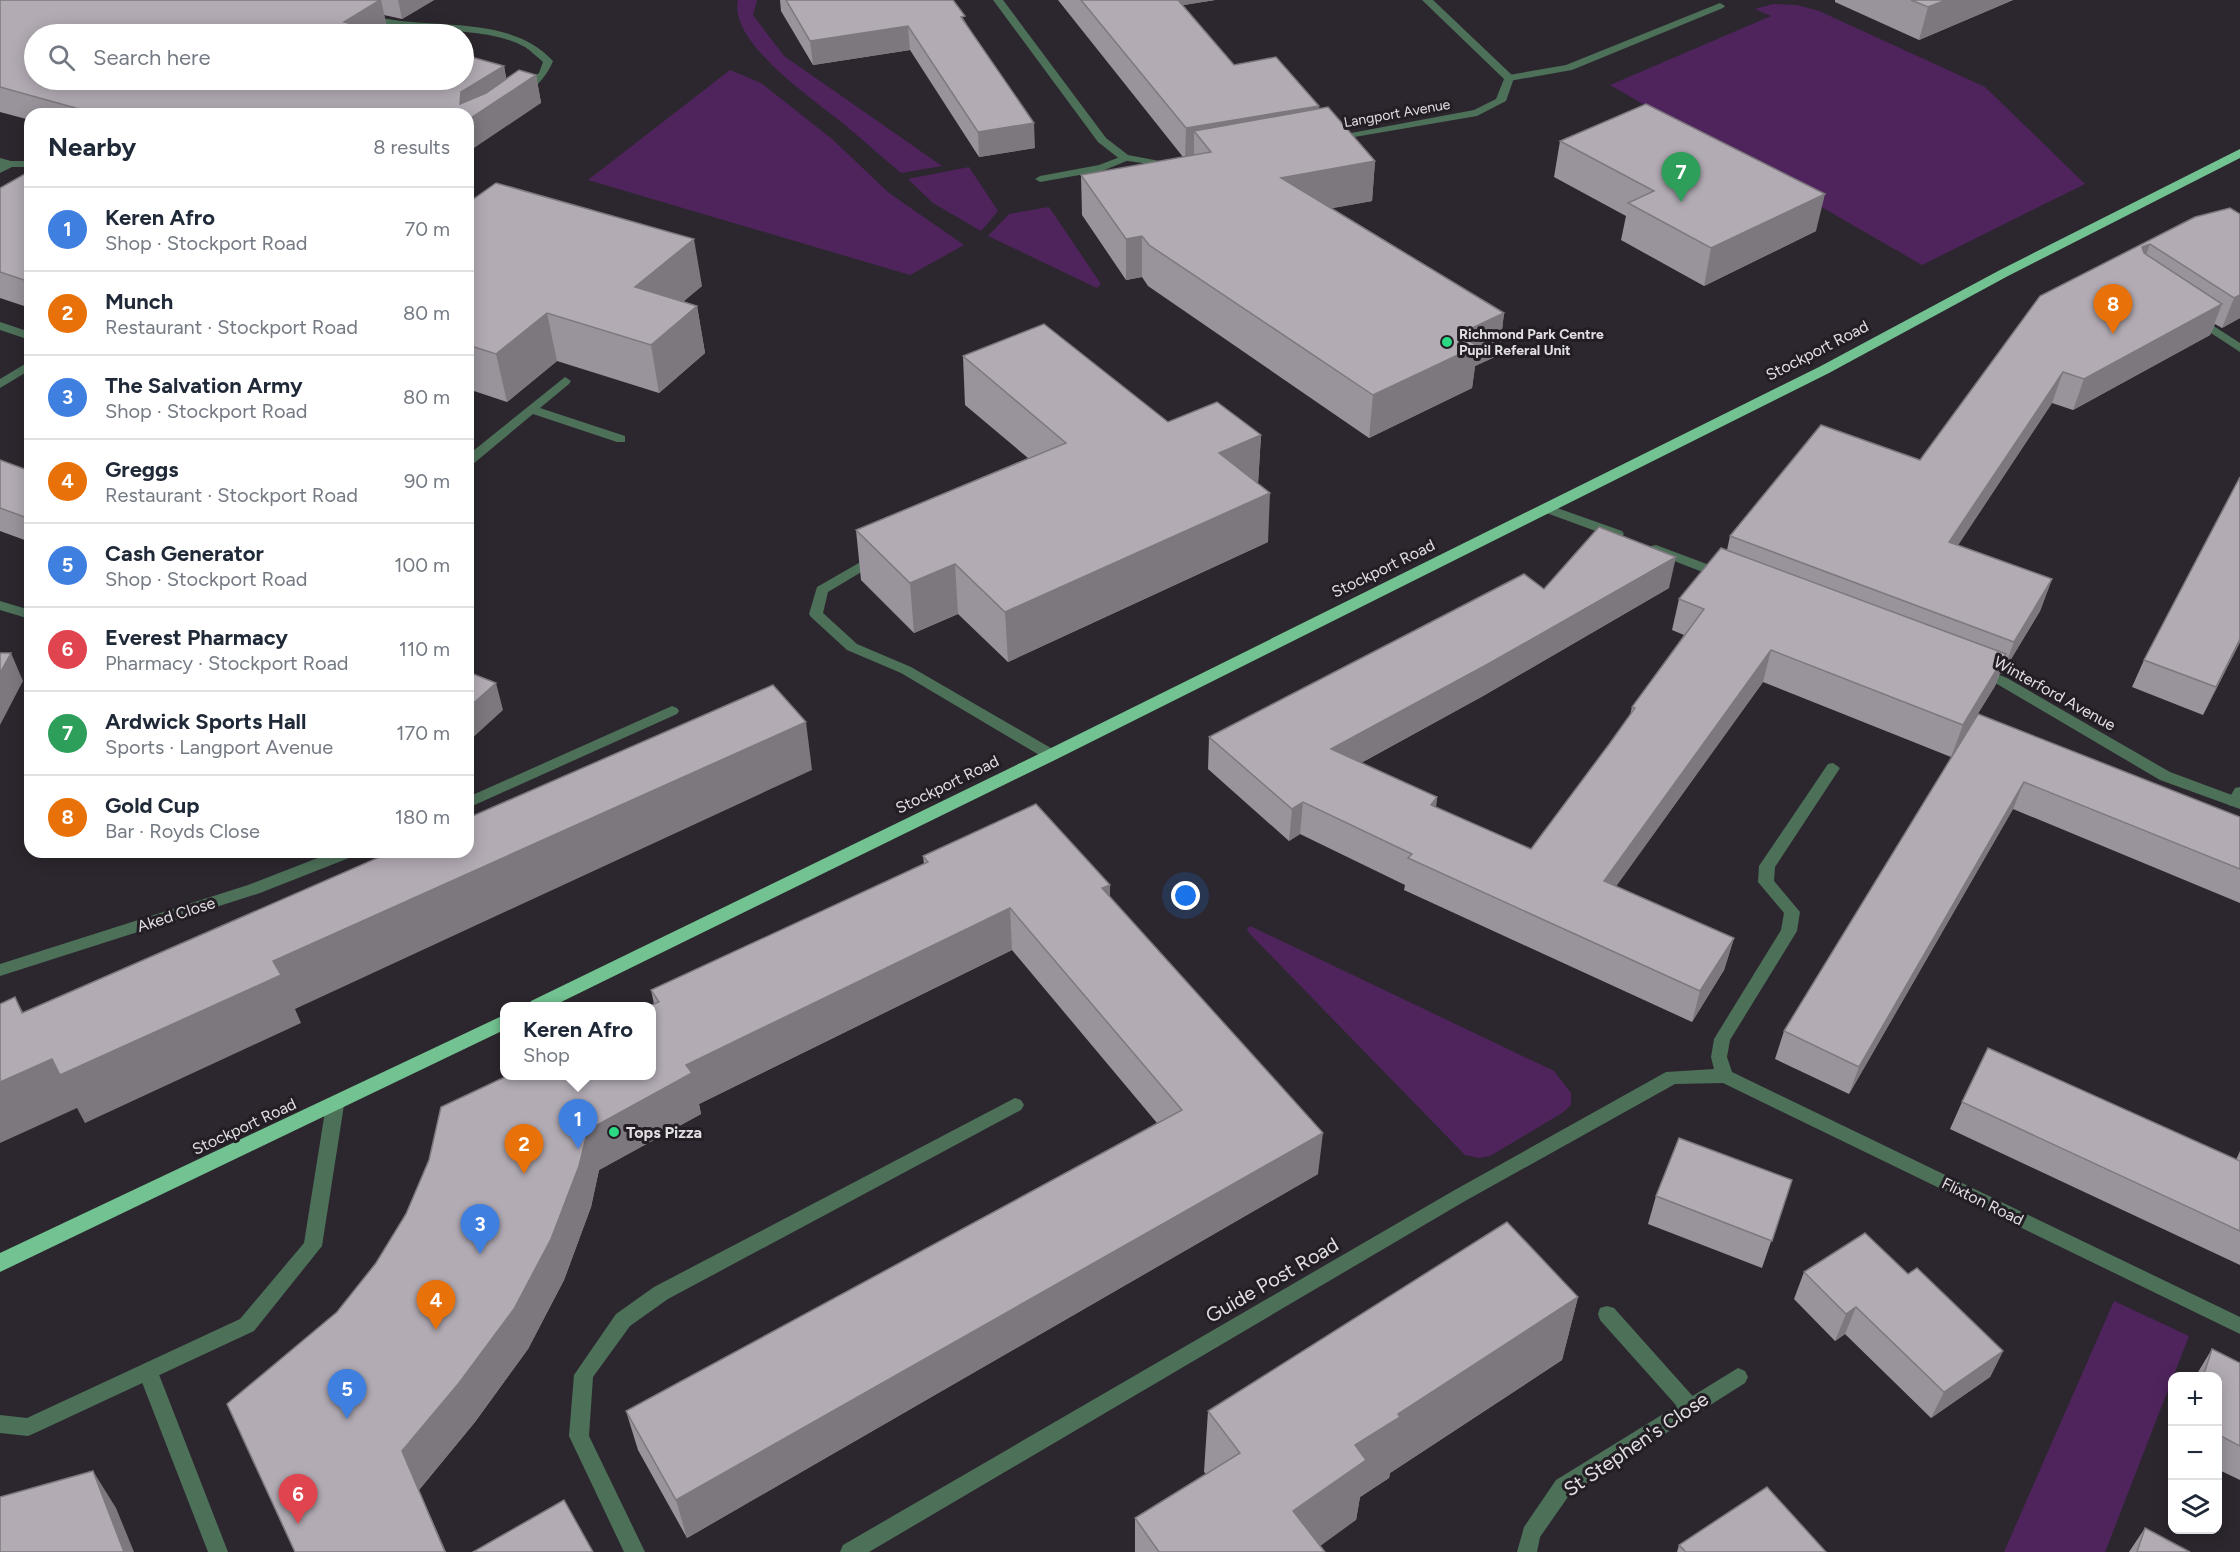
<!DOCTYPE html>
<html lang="en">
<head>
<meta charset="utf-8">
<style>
	:root { --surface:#fff; --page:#f6f6f7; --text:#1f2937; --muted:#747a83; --line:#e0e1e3; --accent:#24785a }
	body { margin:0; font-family:Figtree,sans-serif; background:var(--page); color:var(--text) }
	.controls { position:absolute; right:18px; bottom:18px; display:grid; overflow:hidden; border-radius:12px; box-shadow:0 3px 15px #0003 }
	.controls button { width:54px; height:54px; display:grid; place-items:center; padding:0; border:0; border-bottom:2px solid var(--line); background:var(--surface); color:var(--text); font:30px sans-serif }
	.you { position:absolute; left:1186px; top:896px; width:21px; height:21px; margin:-15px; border:4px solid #fff; border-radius:50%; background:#1a73e8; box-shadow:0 0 0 9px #1a73e833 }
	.badge { display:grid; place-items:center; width:39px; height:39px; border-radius:50%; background:var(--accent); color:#fff; font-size:20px; font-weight:700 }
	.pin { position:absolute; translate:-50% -50px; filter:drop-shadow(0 2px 3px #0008) }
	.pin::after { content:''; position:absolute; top:32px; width:21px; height:18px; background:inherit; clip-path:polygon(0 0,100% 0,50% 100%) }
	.popup { position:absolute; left:500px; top:1002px; width:156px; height:78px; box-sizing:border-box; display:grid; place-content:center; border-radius:12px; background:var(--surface); filter:drop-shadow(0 2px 4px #0005); font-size:20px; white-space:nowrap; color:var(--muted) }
	.popup b { font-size:22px; color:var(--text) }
	.popup::after { content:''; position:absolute; left:50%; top:100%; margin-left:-12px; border:12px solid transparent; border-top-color:var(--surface) }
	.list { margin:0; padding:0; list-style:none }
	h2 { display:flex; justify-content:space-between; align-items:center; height:78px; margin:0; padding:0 24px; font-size:26px }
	h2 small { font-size:20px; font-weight:400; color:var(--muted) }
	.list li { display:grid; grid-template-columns:39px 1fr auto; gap:18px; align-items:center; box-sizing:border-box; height:84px; padding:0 24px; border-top:2px solid var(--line) }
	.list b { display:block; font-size:22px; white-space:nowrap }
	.list p { margin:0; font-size:20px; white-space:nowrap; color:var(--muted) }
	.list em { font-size:20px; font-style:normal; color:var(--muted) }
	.icon { flex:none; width:33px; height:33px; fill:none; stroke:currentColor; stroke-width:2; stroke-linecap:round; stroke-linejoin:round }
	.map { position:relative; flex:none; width:2240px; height:1552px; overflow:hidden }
	.search { position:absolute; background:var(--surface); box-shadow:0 3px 15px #0003; left:24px; top:24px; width:450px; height:66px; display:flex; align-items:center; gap:15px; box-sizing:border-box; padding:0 21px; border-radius:33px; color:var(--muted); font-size:22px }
	.panel { position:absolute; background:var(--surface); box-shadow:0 3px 15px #0003; left:24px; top:108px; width:450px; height:750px; border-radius:18px }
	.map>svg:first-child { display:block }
	.green { fill:#4f245d }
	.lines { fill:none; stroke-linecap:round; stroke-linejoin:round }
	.service { fill:#4d7059; fill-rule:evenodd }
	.pedestrian { fill:#4d7059; fill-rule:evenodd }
	.minor { fill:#4d7059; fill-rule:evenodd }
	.trunk { fill:#72c391; fill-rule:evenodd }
	.wall { fill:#99939b }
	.shaded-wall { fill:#7d787e }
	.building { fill:#b2abb4; stroke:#7d787e; stroke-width:1.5 }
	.poi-dot { fill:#2bd884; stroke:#231e24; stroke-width:2 }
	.labels { text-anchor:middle; stroke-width:6; stroke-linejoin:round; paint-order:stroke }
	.far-street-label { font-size:14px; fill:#e2dfe3; stroke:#231e24 }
	.far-poi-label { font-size:14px; font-weight:bold; fill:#e2dfe3; stroke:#231e24; text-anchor:start }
	.street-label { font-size:16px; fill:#e2dfe3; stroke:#231e24 }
	.poi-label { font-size:16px; font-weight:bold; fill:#e2dfe3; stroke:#231e24; text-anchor:start }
	.near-street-label { font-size:20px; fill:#e2dfe3; stroke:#231e24 }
</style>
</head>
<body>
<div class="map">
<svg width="2240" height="1552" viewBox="0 0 2240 1552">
	<rect width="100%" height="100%" fill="#2c272e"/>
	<g class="green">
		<path d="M738 0H757L753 15 784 56 942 166 901 173C882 157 864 141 845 125 816 101 728 43 738 0Z"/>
		<path d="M1773 4 1797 5 1819 11 1985 87 2085 184 1922 265 1610 85 1771 16 1755 9Z"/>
		<path d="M730 70 761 83 832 139 889 193 964 245 910 275 588 180Z"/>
		<path d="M969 167 998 211 981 231 933 203 908 179Z"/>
		<path d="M1049 207 1101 284 1097 288 988 236 1009 214Z"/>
		<path d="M1250 926 1554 1071 1571 1093V1105L1562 1113 1490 1156 1479 1158 1465 1155 1249 933 1247 929Z"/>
		<path d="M2114 1301 2189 1336 2105 1552H2004Z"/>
	</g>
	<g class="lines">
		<g class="service">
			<path d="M1720 3 1725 6 1723 8 1572 70 1509 81 1504 78 1509 75 1566 65Z"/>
			<path d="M1125 155 1130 158 1129 160 1102 171 1040 182 1035 179 1040 176 1099 165Z"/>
			<path d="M565 377 571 381 569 384 540 408 625 436V442H617L533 414 473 464 468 465V455Z"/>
			<path d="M878 552 883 553 885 556 883 559 828 592 823 613 857 644 911 667 1056 751 1058 755 1056 759H1046L901 673 847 650 811 617 809 614 817 587Z"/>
			<path d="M2240 787V806H2230L2227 802 2235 788Z"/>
			<path d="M335 1098 341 1100 344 1105 322 1246 254 1331 35 1433 28 1436 0 1433V1415L27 1418 240 1319 304 1243 326 1105 329 1100Z"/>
			<path d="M1015 1098 1021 1100 1024 1105 1021 1110 668 1299 630 1326 593 1377 589 1436 645 1552H624L569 1436 574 1375 616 1314 654 1287Z"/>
			<path d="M1607 1306 1614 1308 1697 1401 1700 1407 1697 1413 1690 1416 1683 1413 1600 1320 1598 1314 1600 1308Z"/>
		</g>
		<path class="pedestrian" d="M148 1363 155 1366 158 1372 228 1552H208L138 1372 141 1366Z"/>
		<g class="minor">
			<path d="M330 0C346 0 359 13 377 17 433 30 510 14 553 61 548 74 533 95 517 93V89L539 73 543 62C537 57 531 51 525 47 471 17 373 45 330 0Z"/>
			<path d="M993 0H1003L1106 138 1128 155 1170 163V167L1121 160 1098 142Z"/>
			<path d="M1422 0H1433L1513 76 1514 78 1506 101 1477 116 1331 141 1330 139 1335 136 1474 110 1496 99 1504 79Z"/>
			<path d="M0 158 11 161H30V167H12L0 173Z"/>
			<path d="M2195 314 2240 343V352L2191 320 2189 318Z"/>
			<path d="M0 322 30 332V340L0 330Z"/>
			<path d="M30 361V370L0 388V379Z"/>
			<path d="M1546 504 1622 531 1624 534 1622 537H1612L1541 511 1539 508 1541 505Z"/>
			<path d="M1656 545 1728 572 1730 575 1728 578H1718L1651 552 1649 549 1651 546Z"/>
			<path d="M0 601 30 610V619L0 610Z"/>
			<path d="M1979 667 2007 678 2170 772 2240 798V809L2160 780 1997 684 1974 675 1972 672 1974 669Z"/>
			<path d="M672 706 677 708 679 711 677 714 468 808V797Z"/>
			<path d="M1833 763 1840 768 1775 867 1774 881 1800 912 1797 931 1730 1040 1727 1057 1732 1072 2240 1317V1334L1723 1083 1675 1084 1465 1201 869 1552H840L843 1545 1453 1191 1666 1072 1714 1069 1711 1057 1714 1039 1781 930 1784 913 1758 882 1759 866 1828 764Z"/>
			<path d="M333 852H357L354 856 260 893 0 976V964L248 885Z"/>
			<path d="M1738 1368 1745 1371 1748 1377 1745 1383 1570 1494 1540 1537 1537 1552H1517L1524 1527 1556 1480Z"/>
		</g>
		<g class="trunk">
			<path d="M2240 149V158L2008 276 1829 373 1057 759 553 1006H528L531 1001 1045 751 1819 367 2000 270Z"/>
			<path d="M504 1015V1030L0 1272V1253Z"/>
		</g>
	</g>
	<g class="wall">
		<path d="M0 0H434L402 19 384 15 387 27 380 32 504 66 506 79 536 75 541 103 468 114H30V120L0 112Z"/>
		<path d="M780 0H953L1035 148 979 157 910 50 813 65 781 11Z"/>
		<path d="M1058 0H1215L1183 5 1234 65 1319 108 1375 161 1372 201 1332 208 1504 313 1499 355 1475 366 1472 388 1369 438 1148 286 1142 277 1126 280 1082 215 1081 175 1183 157Z"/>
		<path d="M1835 0H2013L1919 40 1835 2Z"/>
		<path d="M1560 141 1816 231 1704 286 1621 240 1626 216 1554 177Z"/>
		<path d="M30 171V308L0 298V188Z"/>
		<path d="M468 203 702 286 683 301 697 306 705 353 659 393 557 361 507 402 468 389Z"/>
		<path d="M2230 208 2240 318 2222 328 2215 324 2210 335 2073 410 2052 403 1958 545 2052 579 2040 611 2002 674 2000 673 1995 686 1951 757 1763 682 1616 886 1734 938 1724 970 1692 1022 1404 890 1405 885 1300 834 1289 841 1208 769 1209 737 1544 589 1669 588 1483 696 1361 763 1437 797 1436 807 1531 849 1610 743 1630 715 1632 707 1684 635 1672 630 1679 599 1727 550 1730 536 1920 460 2040 296 2195 217Z"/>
		<path d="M963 356 1168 422 1261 435 1258 483 1268 542 1008 662 958 614 914 633 861 580 856 530 1028 458 965 405Z"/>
		<path d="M0 460 30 471V542L0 531Z"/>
		<path d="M2240 642 2203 715 2132 687 2144 660Z"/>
		<path d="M1978 714 2240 817V903L2013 809 1849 1094 1775 1059 1784 1031Z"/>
		<path d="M923 856 1110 885V897L1318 1174 687 1538 638 1450 626 1411 1157 1123 1012 950 699 1104 701 1114 599 1170 591 1207 564 1280 528 1349 475 1422 419 1490 446 1552H295L337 1312 654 1004 651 990 924 864Z"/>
		<path d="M1962 1102 2236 1160 2240 1151V1265L1950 1129Z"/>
		<path d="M1792 1180 1762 1268 1648 1224 1656 1196Z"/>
		<path d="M1804 1272 1908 1274 2003 1351 1990 1377 1931 1418 1845 1334 1835 1341 1794 1299Z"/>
		<path d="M1578 1297 1562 1360 1390 1473 1389 1478 1360 1497 1356 1520 1206 1474 1204 1472 1208 1411Z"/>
		<path d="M2212 1349 2240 1363V1480L2217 1469V1377H2195Z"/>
		<path d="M1135 1518 1159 1552H1135Z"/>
		<path d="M2145 1528 2190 1552H2129Z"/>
		<path d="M1679 1545 1826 1552H1677Z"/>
	</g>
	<g class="shaded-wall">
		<path d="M381 0 387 27 375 34 344 22Z"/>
		<path d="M398 0H434L402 19Z"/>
		<path d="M1160 0H1215L1160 9Z"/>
		<path d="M1946 0H2013L1919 40 1928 7Z"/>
		<path d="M908 26 910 50 813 65 810 41Z"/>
		<path d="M504 66 509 92 536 75 541 103 468 152V120L460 104 461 92Z"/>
		<path d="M1319 106 1317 137 1194 131V158L1185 160 1186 128Z"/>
		<path d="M1034 123 1035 148 979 157 978 132Z"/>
		<path d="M1375 161 1372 201 1279 218 1281 178Z"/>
		<path d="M1825 194 1816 231 1704 286 1711 248Z"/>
		<path d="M1142 236V277L1126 280V239Z"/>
		<path d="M694 239 702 286 644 335 635 287Z"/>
		<path d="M2150 244 2139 274 2142 247Z"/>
		<path d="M2240 295V318L2222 328 2234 298Z"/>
		<path d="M2222 304 2210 335 2073 410 2084 379Z"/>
		<path d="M697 306 705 353 659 393 651 345Z"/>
		<path d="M547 313 557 361 507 402 496 354Z"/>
		<path d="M1504 313 1499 355 1475 366 1472 388 1369 438 1373 395 1459 334Z"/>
		<path d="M2063 372 2052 403 1939 574 1949 542Z"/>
		<path d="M1261 435 1258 484 1219 453Z"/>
		<path d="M1270 493 1268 542 1008 662 1005 612Z"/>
		<path d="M1676 557 1669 588 1483 696 1328 781 1331 749Z"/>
		<path d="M955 564 958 614 914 633 910 583Z"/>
		<path d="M2052 579 2040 611 2002 674 2014 642Z"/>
		<path d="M2240 639V642L2203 715 2216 687Z"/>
		<path d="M1771 650 1763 682 1597 913 1604 881Z"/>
		<path d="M11 653 23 681 0 725V673Z"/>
		<path d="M2006 654 1995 686 1951 757 1963 725Z"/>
		<path d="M496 683 503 710 468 742V708Z"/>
		<path d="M806 722 812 770 295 1009 301 1023 85 1123 77 1108 0 1143V1082L22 1013 15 997 41 1046 273 961Z"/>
		<path d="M2024 782 2013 809 1849 1094 1859 1067Z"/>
		<path d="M1437 797 1433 829 1431 805Z"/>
		<path d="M1303 802 1300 834 1289 841 1292 809Z"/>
		<path d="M1110 885V927L1102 888Z"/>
		<path d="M1010 908 1012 950 699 1104 701 1114 599 1170 591 1207 564 1280 528 1349 475 1422 419 1490 445 1552 402 1451 588 1130 686 1065Z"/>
		<path d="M1734 938 1724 970 1692 1022 1700 991Z"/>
		<path d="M1323 1133 1318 1174 687 1538 676 1500Z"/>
		<path d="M1578 1297 1562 1360 1390 1473 1389 1478 1360 1497 1356 1520 1312 1552 1293 1511 1355 1445 1398 1414Z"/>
		<path d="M1856 1307 1845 1334 1835 1341 1846 1314Z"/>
		<path d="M2003 1351 1990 1377 1931 1418 1944 1392Z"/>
		<path d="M93 1471 116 1508 134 1552H124Z"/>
	</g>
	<g class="building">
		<path d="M0 0H380L344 22 391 34H34V80H464V55L504 66 461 92 460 104 486 93 519 70 536 75 468 120V114H97L0 87Z"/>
		<path d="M786 0H953L965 16 961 17 1034 123 978 132 908 26 810 41Z"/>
		<path d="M1081 0H1178L1234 65 1276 57 1319 106 1186 128Z"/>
		<path d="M1911 0H1946L1928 7Z"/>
		<path d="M1646 104 1825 194 1711 248 1628 203 1654 191 1560 141Z"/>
		<path d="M1328 107 1375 161 1281 178 1504 313 1459 334 1477 346 1373 395 1149 245 1142 236 1126 239 1081 175 1211 152 1194 131Z"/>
		<path d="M30 171V282L0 272V188Z"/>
		<path d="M496 183 694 239 635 287 697 306 651 345 547 313 496 354 468 345V203Z"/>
		<path d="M2230 208 2240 214V295L2234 298 2150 244 2142 247 2144 253 2222 304 2084 379 2063 372 1949 542 2052 579 2014 642 1730 536 1821 425 1920 460 2040 296 2195 217Z"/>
		<path d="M1044 324 1168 422 1217 402 1261 435 1219 453 1270 493 1005 612 955 564 910 583 856 530 1066 443 963 356Z"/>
		<path d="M0 460 30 471V519L0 508Z"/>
		<path d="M2240 477V639L2216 687 2144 660Z"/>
		<path d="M1599 527 1676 557 1488 664 1331 749 1437 797 1431 805 1531 849 1610 743 1635 708 1632 707 1704 609 1679 599 1721 548 2006 654 1963 725 1771 650 1604 881 1734 938 1700 991 1408 858 1412 854 1303 802 1292 809 1209 737 1524 574 1544 589Z"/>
		<path d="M0 653H11L0 673Z"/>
		<path d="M468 672 496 683 468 708Z"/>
		<path d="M773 685 806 722 273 961 281 975 60 1075 52 1059 0 1082V1004L15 997 22 1013 391 852H468V818Z"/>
		<path d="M1978 714 2240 817V869L2024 782 1859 1067 1784 1031Z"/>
		<path d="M1036 804 1110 885 1102 888 1323 1133 676 1500 626 1411 1182 1110 1010 908 686 1065 692 1073 588 1130 579 1166 551 1239 514 1309 459 1383 402 1451 445 1552H295L227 1404 337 1312 376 1263 406 1214 429 1160 441 1107 507 1076H651V1006H649L659 1002 651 990 928 862 923 856Z"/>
		<path d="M1988 1048 2240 1161V1231L1962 1102Z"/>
		<path d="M1679 1138 1792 1180 1772 1241 1656 1196Z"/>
		<path d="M1507 1222 1578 1297 1398 1414 1400 1417 1355 1445 1366 1460 1293 1511 1325 1552H1159L1135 1518 1240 1453 1208 1411Z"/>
		<path d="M1865 1233 1908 1274 1917 1268 2003 1351 1944 1392 1856 1307 1846 1314 1804 1272Z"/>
		<path d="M2212 1349 2240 1363V1446L2217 1434V1377H2203Z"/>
		<path d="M93 1471 124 1552H0V1497Z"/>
		<path d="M1767 1487 1826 1552H1686L1679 1545Z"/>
		<path d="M564 1500 593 1552H473Z"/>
		<path d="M2145 1528 2190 1552H2137Z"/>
	</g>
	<g class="poi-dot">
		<circle cx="1447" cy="342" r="6"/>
		<circle cx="614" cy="1132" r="6"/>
	</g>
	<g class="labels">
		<g class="far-street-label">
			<text transform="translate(1397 113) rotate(-10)" y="5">Langport Avenue</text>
		</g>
		<g class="far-poi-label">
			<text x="1459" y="339">Richmond Park Centre<tspan x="1459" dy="16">Pupil Referal Unit</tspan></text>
		</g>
		<g class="street-label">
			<text transform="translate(1817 350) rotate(-27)" y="6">Stockport Road</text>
			<text transform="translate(1383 568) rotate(-26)" y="6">Stockport Road</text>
			<text transform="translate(2055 693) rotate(29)" y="6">Winterford Avenue</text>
			<text transform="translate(947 784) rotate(-26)" y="6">Stockport Road</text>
			<text transform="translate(176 914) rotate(-18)" y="6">Aked Close</text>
			<text transform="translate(244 1126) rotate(-25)" y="6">Stockport Road</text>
			<text transform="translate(1983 1201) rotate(26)" y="6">Flixton Road</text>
		</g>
		<g class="poi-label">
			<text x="626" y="1138">Tops Pizza</text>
		</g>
		<g class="near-street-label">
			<text transform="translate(1272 1280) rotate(-30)" y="7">Guide Post Road</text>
			<text transform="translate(1636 1444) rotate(-34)" y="7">St Stephen's Close</text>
		</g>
	</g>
</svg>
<div class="controls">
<button>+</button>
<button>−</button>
<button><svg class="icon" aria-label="layers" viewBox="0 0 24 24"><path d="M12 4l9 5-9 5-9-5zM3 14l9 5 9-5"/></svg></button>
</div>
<div class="you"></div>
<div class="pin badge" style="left:578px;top:1149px;background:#3f7fe0">1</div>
<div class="popup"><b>Keren Afro</b>Shop</div>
<div class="pin badge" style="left:524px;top:1174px;background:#e8710a">2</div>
<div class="pin badge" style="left:480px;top:1254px;background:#3f7fe0">3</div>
<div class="pin badge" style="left:436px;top:1330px;background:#e8710a">4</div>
<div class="pin badge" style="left:347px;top:1419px;background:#3f7fe0">5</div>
<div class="pin badge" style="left:298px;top:1524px;background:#e0444e">6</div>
<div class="pin badge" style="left:1681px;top:202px;background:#2e9e5b">7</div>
<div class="pin badge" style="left:2113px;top:334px;background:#e8710a">8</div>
<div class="search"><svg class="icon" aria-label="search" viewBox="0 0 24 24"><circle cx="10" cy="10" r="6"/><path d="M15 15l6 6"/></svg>Search here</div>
<section class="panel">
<h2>Nearby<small>8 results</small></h2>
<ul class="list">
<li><span class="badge" style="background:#3f7fe0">1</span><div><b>Keren Afro</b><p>Shop · Stockport Road</p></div><em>70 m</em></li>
<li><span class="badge" style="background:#e8710a">2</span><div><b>Munch</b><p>Restaurant · Stockport Road</p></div><em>80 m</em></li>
<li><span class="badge" style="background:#3f7fe0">3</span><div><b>The Salvation Army</b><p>Shop · Stockport Road</p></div><em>80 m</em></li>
<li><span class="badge" style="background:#e8710a">4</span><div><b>Greggs</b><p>Restaurant · Stockport Road</p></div><em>90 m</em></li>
<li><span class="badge" style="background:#3f7fe0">5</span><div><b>Cash Generator</b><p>Shop · Stockport Road</p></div><em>100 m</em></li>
<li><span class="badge" style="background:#e0444e">6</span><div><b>Everest Pharmacy</b><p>Pharmacy · Stockport Road</p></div><em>110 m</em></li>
<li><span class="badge" style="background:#2e9e5b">7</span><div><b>Ardwick Sports Hall</b><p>Sports · Langport Avenue</p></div><em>170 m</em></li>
<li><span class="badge" style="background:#e8710a">8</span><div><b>Gold Cup</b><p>Bar · Royds Close</p></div><em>180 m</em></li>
</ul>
</section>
</div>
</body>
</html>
